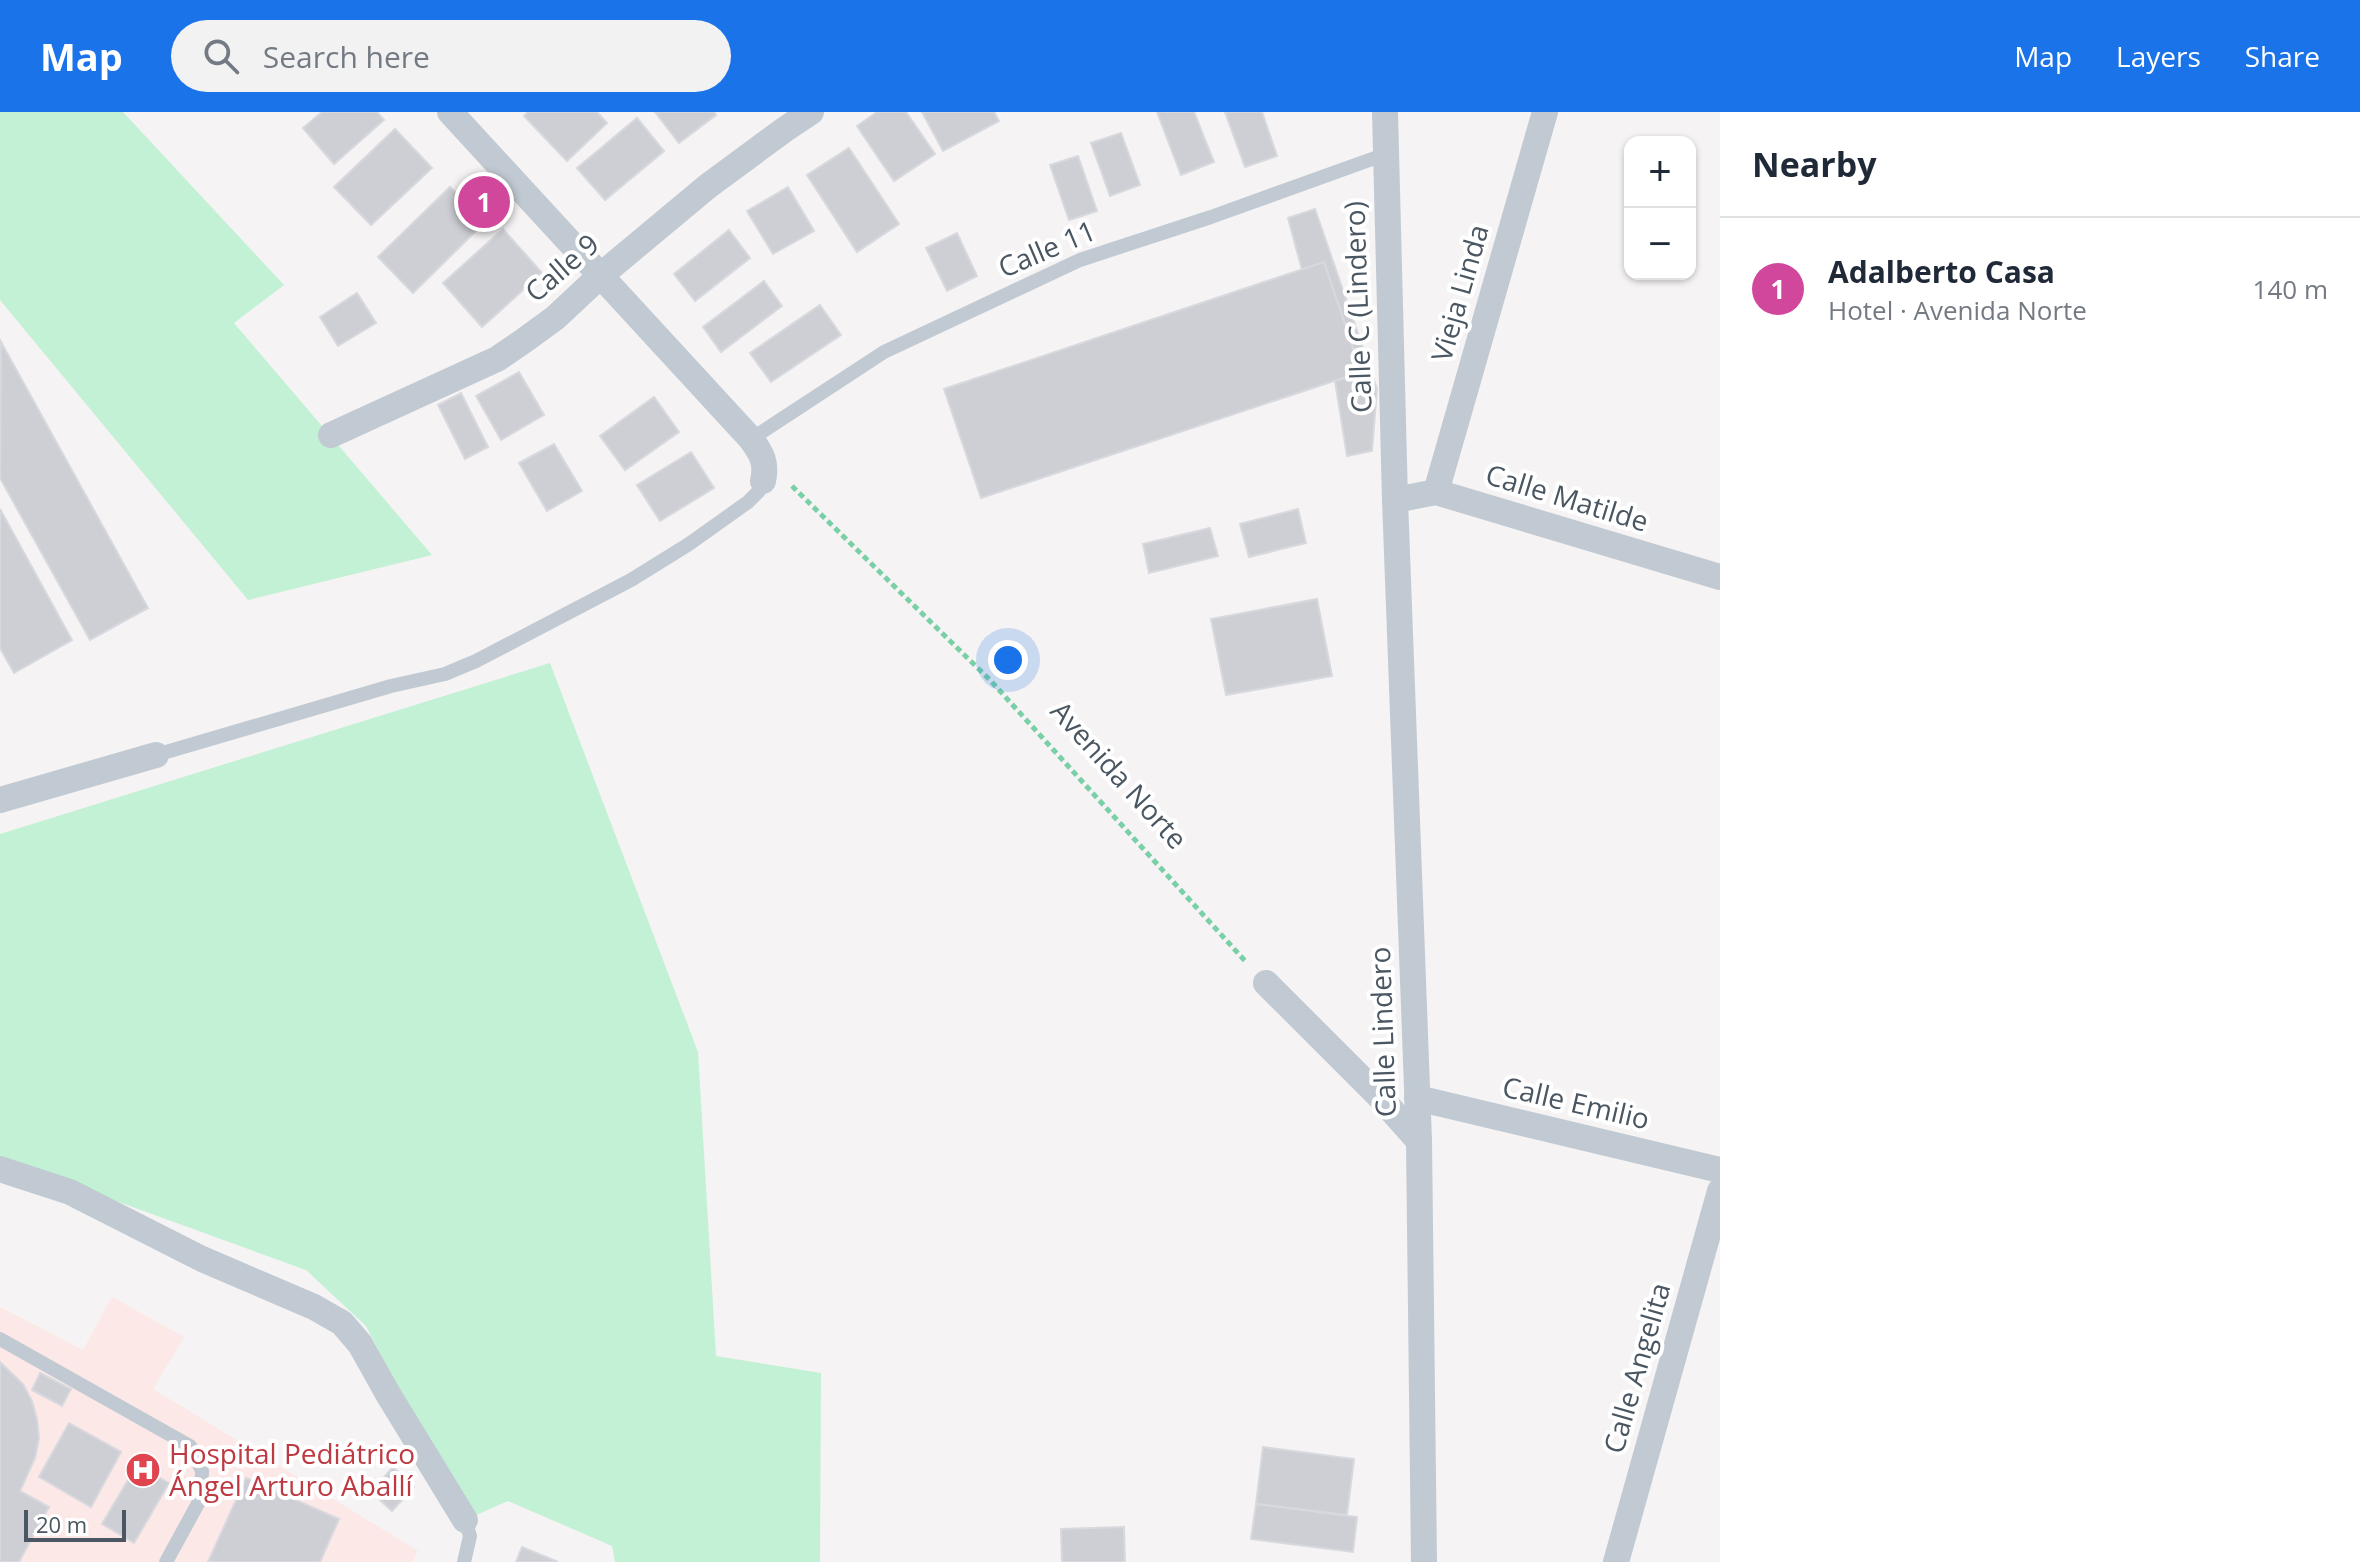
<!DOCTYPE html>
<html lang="en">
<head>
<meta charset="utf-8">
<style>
	:root { --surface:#fff; --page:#f2f2f3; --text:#1f2937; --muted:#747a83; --line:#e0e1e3; --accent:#1a73e8 }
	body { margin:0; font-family:"Open Sans",sans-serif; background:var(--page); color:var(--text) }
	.controls { position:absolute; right:24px; top:24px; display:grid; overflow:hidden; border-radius:16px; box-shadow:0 2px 6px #0004 }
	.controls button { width:72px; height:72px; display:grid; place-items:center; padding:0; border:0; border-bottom:2px solid var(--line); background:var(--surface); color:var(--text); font:40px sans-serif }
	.scale { position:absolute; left:24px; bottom:20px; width:102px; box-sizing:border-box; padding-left:8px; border:4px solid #4a5661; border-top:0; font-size:22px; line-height:28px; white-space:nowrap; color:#4a5661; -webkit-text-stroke:6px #fff; paint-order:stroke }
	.you { position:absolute; left:1008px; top:548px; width:28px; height:28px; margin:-20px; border:6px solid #fff; border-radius:50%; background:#1a73e8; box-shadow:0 0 0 12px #1a73e833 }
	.badge { display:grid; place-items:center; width:52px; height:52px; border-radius:50%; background:var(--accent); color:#fff; font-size:26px; font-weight:700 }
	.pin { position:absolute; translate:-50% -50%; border:4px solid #fff; box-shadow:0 2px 8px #0006 }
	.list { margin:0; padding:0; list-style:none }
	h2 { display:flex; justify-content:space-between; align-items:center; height:104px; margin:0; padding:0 32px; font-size:34px }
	h2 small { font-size:26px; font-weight:400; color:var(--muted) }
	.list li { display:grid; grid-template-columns:52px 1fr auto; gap:24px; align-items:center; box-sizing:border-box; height:144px; padding:0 32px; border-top:2px solid var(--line) }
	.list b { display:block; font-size:30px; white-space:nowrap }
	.list p { margin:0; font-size:26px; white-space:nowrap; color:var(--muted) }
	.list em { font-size:26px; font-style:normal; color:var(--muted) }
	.icon { flex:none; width:44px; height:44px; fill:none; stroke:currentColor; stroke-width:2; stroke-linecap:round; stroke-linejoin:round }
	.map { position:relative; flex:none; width:1720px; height:1450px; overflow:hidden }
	header { display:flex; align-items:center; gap:48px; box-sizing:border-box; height:112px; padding:0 40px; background:var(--accent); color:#fff }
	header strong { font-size:38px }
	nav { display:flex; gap:44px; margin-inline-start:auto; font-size:28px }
	.search { width:560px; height:72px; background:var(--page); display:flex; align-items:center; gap:20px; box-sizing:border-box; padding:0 28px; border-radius:44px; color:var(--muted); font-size:30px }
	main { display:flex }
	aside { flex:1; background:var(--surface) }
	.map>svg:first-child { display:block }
	.medical { fill:#fce8e6 }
	.green { fill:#c3f1d5 }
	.building { fill:#cdcfd5; stroke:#d7d9de; stroke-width:2 }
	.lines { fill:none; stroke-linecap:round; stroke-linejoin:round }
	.path { stroke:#7ad0a6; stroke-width:5; stroke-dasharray:6 4; stroke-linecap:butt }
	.service { stroke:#c1cad2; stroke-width:14 }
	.minor { stroke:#c1cad2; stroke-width:26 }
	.labels { text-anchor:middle; stroke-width:8; stroke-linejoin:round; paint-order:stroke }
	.street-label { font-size:28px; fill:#4a5661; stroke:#fff }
	.health-label { font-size:28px; fill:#be3a42; stroke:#fff; text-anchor:start }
</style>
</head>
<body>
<header>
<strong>Map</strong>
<div class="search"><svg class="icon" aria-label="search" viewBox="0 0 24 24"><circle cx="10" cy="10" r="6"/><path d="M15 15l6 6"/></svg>Search here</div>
<nav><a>Map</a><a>Layers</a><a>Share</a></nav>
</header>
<main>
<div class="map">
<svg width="1720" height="1450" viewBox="0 0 1720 1450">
	<rect width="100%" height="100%" fill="#f5f3f3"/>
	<path class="medical" d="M112 1185 184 1225 153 1277 418 1439 412 1450H0V1195L83 1238Z"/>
	<g class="green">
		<path d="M0 0H123L284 173 234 211 432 443 248 488 0 188Z"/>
		<path d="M550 551 698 940 716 1244 821 1261 820 1450H615L612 1434 508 1389 465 1408 366 1214 306 1158 0 1047V722Z"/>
	</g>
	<g class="building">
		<path d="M322 0H377L384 8 334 52 303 16Z"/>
		<path d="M528 0H597L607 11 567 49 524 4Z"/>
		<path d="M655 0H714L716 3 679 31Z"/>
		<path d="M877 0H906L935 42 894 69 857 14Z"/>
		<path d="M922 0H994L999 9 943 39Z"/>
		<path d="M1157 0H1194L1214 50 1181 63Z"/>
		<path d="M1225 0H1262L1277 44 1245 55Z"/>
		<path d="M637 6 664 39 605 88 577 56Z"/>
		<path d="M395 17 432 56 371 113 334 75Z"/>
		<path d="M1121 21 1140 73 1110 84 1091 31Z"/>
		<path d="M849 36 899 112 857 140 807 63Z"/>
		<path d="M1078 44 1097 99 1069 108 1050 53Z"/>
		<path d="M450 75 485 110 413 181 378 145Z"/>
		<path d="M788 75 814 119 773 142 747 99Z"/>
		<path d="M1315 97 1377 277 1372 339 1347 344 1335 269 1361 260 1324 150 1302 158 1288 106Z"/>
		<path d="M503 117 542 161 482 215 443 171Z"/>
		<path d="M729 118 750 146 695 189 674 162Z"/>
		<path d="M957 121 977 164 947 179 926 136Z"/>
		<path d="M1324 150 1361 260 981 386 944 277Z"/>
		<path d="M764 169 782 194 721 240 703 215Z"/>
		<path d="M357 181 376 211 338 234 320 205Z"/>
		<path d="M820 193 841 223 771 270 750 241Z"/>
		<path d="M1 230 148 496 90 528 0 366Z"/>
		<path d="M519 260 544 303 501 328 476 284Z"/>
		<path d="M461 281 488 335 465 347 438 293Z"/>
		<path d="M654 285 679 320 625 358 600 324Z"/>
		<path d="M554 332 582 379 547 399 519 351Z"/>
		<path d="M691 340 714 376 660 409 637 373Z"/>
		<path d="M0 397 72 528 14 561 0 536Z"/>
		<path d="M1298 397 1306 431 1249 445 1240 412Z"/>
		<path d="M1210 416 1218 444 1149 461 1143 432Z"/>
		<path d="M1317 487 1332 564 1226 583 1211 507Z"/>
		<path d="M0 1250 23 1272 32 1289 37 1307 39 1326 35 1346 20 1379 49 1395 19 1450H0Z"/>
		<path d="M40 1261 71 1277 62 1294 32 1278Z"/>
		<path d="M69 1311 121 1340 91 1395 39 1365Z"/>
		<path d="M1263 1335 1354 1347 1347 1403 1256 1392Z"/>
		<path d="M137 1353 169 1371 134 1431 102 1412Z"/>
		<path d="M393 1355 414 1375 392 1399 371 1380Z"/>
		<path d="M246 1366 339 1407 320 1450H208Z"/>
		<path d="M1256 1392 1357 1405 1353 1440 1251 1427Z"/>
		<path d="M1124 1415 1125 1450H1062L1061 1417Z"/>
		<path d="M522 1435 558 1450H516Z"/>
	</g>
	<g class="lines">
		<path class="path" d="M792 374 990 568 1246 850"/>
		<g class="service">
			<path d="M751 327 884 240 1080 148 1211 105 1386 42"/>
			<path d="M156 643 391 574 445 562 476 549 631 468 689 432 748 390 759 379 763 369"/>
			<path d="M0 1227 190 1334 202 1359 201 1386 166 1450"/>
			<path d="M464 1450 470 1424 465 1408"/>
		</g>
		<g class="minor">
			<path d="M450 0 751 327C762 342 767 351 763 369"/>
			<path d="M1385 0 1395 388 1419 1029 1424 1450"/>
			<path d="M331 323 497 247 522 230 555 206 600 164 708 74 784 18 811 0"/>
			<path d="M1436 380 1545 0"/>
			<path d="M1395 388 1436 380 1720 465"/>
			<path d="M0 688 156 643"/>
			<path d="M1266 871 1378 983 1419 1029"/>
			<path d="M1417 986 1720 1058"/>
			<path d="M0 1057 70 1080 202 1147 314 1195 342 1211 360 1232 388 1282 465 1408"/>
			<path d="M1616 1450 1720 1079"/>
		</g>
	</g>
	<defs>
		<symbol id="hospital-disc" viewBox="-11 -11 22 22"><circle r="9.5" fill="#e0444e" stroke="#fff"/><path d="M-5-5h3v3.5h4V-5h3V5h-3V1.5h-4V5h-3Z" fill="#fff"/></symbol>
	</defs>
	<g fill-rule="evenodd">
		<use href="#hospital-disc" x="123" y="1338" width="40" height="40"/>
	</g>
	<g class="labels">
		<g class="street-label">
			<text transform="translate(1047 137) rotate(-23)" y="10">Calle 11</text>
			<text transform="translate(562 156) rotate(-41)" y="10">Calle 9</text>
			<text transform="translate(1460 181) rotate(-74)" y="10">Vieja Linda</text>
			<text transform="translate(1358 195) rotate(-92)" y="10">Calle C (Lindero)</text>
			<text transform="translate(1567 386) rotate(17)" y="10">Calle Matilde</text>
			<text transform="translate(1119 663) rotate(48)" y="10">Avenida Norte</text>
			<text transform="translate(1383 920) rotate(-92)" y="10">Calle Lindero</text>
			<text transform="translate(1576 991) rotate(13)" y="10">Calle Emilio</text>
			<text transform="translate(1637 1256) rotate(-74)" y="10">Calle Angelita</text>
		</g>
		<g class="health-label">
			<text x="169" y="1352">Hospital Pediátrico<tspan x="169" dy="32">Ángel Arturo Aballí</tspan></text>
		</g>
	</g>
</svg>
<div class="controls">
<button>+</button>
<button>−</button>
</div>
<div class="scale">20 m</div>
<div class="you"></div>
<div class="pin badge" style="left:484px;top:90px;background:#d1479c">1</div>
</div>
<aside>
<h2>Nearby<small></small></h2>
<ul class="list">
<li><span class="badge" style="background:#d1479c">1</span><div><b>Adalberto Casa</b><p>Hotel · Avenida Norte</p></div><em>140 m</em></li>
</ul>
</aside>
</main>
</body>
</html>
